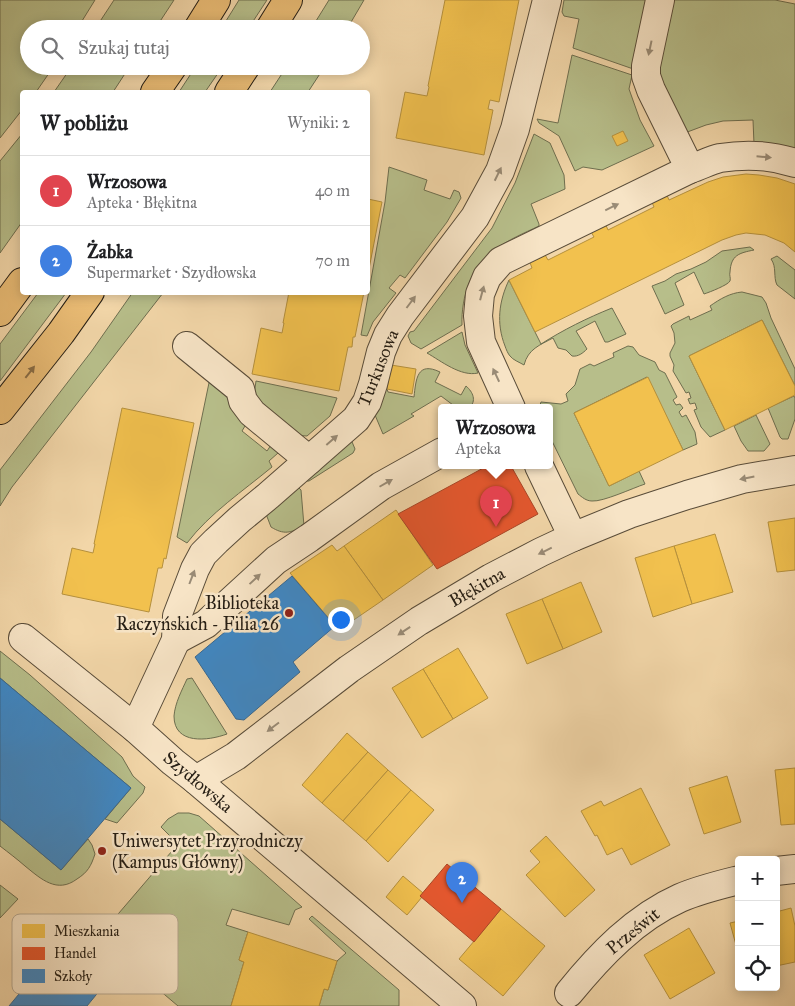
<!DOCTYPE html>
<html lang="pl">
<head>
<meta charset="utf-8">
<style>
	:root { --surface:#fff; --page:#f6f6f6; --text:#202124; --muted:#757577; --line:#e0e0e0; --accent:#8f2418 }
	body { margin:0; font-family:"IM FELL Great Primer",serif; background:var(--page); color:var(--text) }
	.controls { position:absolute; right:15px; bottom:15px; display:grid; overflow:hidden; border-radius:5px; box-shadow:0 2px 12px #0003 }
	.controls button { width:45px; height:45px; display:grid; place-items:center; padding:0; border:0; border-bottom:1px solid var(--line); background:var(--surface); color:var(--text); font:25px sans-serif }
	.you { position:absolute; left:340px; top:619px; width:18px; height:18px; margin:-12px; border:4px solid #fff; border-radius:50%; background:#1a73e8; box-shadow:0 0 0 8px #1a73e833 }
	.badge { display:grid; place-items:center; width:32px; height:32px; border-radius:50%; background:var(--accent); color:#fff; font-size:16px; font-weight:700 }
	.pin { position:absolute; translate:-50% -41px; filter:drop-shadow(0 1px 2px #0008) }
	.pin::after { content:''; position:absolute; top:26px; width:18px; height:15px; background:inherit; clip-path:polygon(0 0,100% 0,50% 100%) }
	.popup { position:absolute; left:438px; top:404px; width:115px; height:65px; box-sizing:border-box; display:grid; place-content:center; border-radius:5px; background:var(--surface); filter:drop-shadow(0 1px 4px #0005); font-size:16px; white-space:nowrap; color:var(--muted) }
	.popup b { font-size:19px; color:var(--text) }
	.popup::after { content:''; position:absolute; left:50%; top:100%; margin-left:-10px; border:10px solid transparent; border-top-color:var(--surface) }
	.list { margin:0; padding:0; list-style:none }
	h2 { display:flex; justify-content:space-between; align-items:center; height:65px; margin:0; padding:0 20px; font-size:21px }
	h2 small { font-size:16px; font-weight:400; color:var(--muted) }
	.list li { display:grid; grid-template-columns:32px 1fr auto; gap:15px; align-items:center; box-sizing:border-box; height:70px; padding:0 20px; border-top:1px solid var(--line) }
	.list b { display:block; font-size:19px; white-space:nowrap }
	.list p { margin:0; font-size:16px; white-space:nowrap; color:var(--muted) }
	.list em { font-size:16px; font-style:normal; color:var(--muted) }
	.icon { flex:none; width:28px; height:28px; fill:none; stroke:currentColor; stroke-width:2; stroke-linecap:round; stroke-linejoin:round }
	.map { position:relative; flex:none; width:795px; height:1006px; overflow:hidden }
	.search { position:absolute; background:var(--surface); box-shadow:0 2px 12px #0003; left:20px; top:20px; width:350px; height:55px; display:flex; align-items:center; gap:12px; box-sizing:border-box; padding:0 18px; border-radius:28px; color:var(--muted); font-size:19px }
	.panel { position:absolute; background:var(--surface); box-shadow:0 2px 12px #0003; left:20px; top:90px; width:350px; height:205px; border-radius:5px }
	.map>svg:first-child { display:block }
	.green { fill:#b7be8a; stroke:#6e6e4f }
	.homes { fill:#f2c14e; stroke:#b5903d }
	.shops { fill:#e4572e; stroke:#ab4626 }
	.schools { fill:#3f88c5; stroke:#386890 }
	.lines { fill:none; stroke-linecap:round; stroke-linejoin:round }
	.minor-casing { stroke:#594c39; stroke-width:30 }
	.major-casing { stroke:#261e14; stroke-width:30 }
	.minor { stroke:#f7e4c6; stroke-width:28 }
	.major { stroke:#e9bb74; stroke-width:28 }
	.oneway { fill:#998b76 }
	.oneway2 { fill:#886c44 }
	.poi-dot { fill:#8f2418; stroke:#f7e4c6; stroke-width:2 }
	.labels { text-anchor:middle; stroke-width:5; stroke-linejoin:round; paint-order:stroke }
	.street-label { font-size:18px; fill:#261e14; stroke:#f7e4c6 }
	.poi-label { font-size:18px; fill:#261e14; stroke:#f7e4c6; text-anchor:end }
	.key { fill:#f7e4c6; stroke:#b8a991; stroke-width:1 }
	.key-label { font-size:14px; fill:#261e14 }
</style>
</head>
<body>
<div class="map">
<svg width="795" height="1006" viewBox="0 0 795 1006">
	<rect width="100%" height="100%" fill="#f2d6a8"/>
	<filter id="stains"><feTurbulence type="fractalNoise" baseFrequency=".004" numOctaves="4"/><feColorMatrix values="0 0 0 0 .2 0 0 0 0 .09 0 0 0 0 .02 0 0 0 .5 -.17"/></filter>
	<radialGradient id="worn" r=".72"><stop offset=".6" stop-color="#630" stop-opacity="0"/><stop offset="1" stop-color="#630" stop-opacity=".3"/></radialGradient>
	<g class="green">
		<path d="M0 0H95L77 29H29V66H54L36 92H22V110L0 138Z"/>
		<path d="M114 0H174L155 29H95Z"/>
		<path d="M239 0H267L248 29H221Z"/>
		<path d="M329 0H364L347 29H311Z"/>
		<path d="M564 0H653L639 71 573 48 579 19 564 16 562 12Z"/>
		<path d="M669 0H775L795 4V150L754 144 753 120 723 121 706 125 682 134 656 79Z"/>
		<path d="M572 55 632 75 629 89 640 120 654 146 602 170 583 167 575 171 559 136 539 123 537 119 558 123Z"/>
		<path d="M72 66H130L113 92H54Z"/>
		<path d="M196 66H223L205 92H179Z"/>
		<path d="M287 66H325L308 92H270Z"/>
		<path d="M22 134V222L0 253V161Z"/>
		<path d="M534 134 550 143 564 175 565 189 531 204 539 224V226C524 233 508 240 494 250 471 267 461 297 462 325L421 349 411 343 408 336 410 332 414 331 492 228 515 183Z"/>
		<path d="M389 167 427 180 424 190 450 199 454 190 459 192 461 198 447 222 405 278 400 275 389 288 396 293 373 322 367 336 361 335 385 202Z"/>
		<path d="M750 247 754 250C739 253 731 255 730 272 729 275 731 278 730 281 728 285 710 292 704 294L694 272 675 283 684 305 665 314 652 286 665 281 676 274 691 269 706 262 722 251Z"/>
		<path d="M777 256 795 270V299L777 285C773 277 777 267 771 259Z"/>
		<path d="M509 280 541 344C563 330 587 318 612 308L626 334 608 342H605L595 321 576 331 587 349C583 353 578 357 572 356L566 350 558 348 553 338C540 345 528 349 524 365 519 362 513 360 510 356 508 354 506 349 505 346 496 323 499 301 509 280Z"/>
		<path d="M133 292 163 293 12 487 0 506V470L91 352Z"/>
		<path d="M742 292 762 297 766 303 771 318 795 369V386L762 320 689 356 725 430 710 437 701 427 694 410 697 409 695 403 690 404 688 399 691 398 689 392 686 393 673 371 674 365 670 356V353L675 343 674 333 671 326 673 324 689 316 690 320 712 310 710 306C720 299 730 293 742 292Z"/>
		<path d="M38 293H66L0 381V344Z"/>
		<path d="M462 332 465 345 478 373C461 377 441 361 427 353Z"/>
		<path d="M628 346 633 347 639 355 655 362 659 370 665 373 677 397 673 400 676 405 680 404 683 408 679 412 682 417 686 415 695 432 697 444 683 450 647 377 574 413 609 486 639 471 645 484C633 488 603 502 592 501 586 501 582 497 578 494L550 437V408H539L541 402 561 404 568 401 566 394 575 385 580 369 590 364 594 366 614 357 613 353Z"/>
		<path d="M391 365 387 389 388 392 414 397C416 379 417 361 440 372L435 382 461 395 466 386C473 392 477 401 469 408H457L441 396 411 414 414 416 383 434 375 415 371 412Z"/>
		<path d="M210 378 221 386 234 410 248 421 242 431 267 451 273 442 281 454H280L278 453 269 461 272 467C243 491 210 513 187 543L177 537Z"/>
		<path d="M256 381 337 398 330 416 307 436 292 435 263 411 254 395Z"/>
		<path d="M794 396 795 398V419L788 439H782L780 437 768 408Z"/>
		<path d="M756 415 770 444 764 451H748L741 441 734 426Z"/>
		<path d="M350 437 355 449 353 453 309 481H306L302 478Z"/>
		<path d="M293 485 299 488 301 490 304 526C290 533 284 535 271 527L266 514Z"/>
		<path d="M0 651 30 675 122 757 133 776 145 787 143 793 117 823 105 819 131 788 0 678Z"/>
		<path d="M192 678 227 734C208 741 174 745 174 716 175 703 182 690 187 679Z"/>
		<path d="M178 813H189L199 816 302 907 295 910 289 925 232 909 226 925 248 932 239 960 244 962 231 1006H178L79 922 82 919 101 934 178 844 161 827 168 819Z"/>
		<path d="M0 819 61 870 88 839 92 845 95 854C91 866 88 872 77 879 57 894 41 879 25 866 17 859 9 853 0 846Z"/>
		<path d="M0 885 18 899 0 918Z"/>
		<path d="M312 916 399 990V1006H319L324 989 328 990 337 961 346 953 309 919Z"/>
	</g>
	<g class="homes">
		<path d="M445 0H519L499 102 490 100 488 109 493 110 484 155 396 138 405 92 427 96 429 87 428 86Z"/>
		<path d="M623 131 628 141 617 146 612 136Z"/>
		<path d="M746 174 759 175 777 178 795 184V252L784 243 765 235 746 233 736 235 722 240 535 332 509 280 532 268 529 260 544 253 548 260 594 237 590 230 605 223 608 230 654 207 651 200 666 193 669 200 708 182 723 177Z"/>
		<path d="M368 199 382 202 368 274Z"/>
		<path d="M289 292H364L355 337H353L352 347H348L339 391 252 374 261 328 282 333 284 323H283Z"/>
		<path d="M762 320 795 386V395L725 430 689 356Z"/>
		<path d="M391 365 416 369 412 394 387 389Z"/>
		<path d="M648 377 683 450 609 486 574 413Z"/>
		<path d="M122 408 194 423 166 559 164 558 162 568H158L149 612 62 594 72 548 93 553 95 544H94Z"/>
		<path d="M396 510 433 565 383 600 344 546Z"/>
		<path d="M795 518V570L777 572 768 522Z"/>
		<path d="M715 534 733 592 692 604 674 546Z"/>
		<path d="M332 545 337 551 344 546 383 600 339 630 290 573Z"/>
		<path d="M674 546 692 604 653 617 635 558Z"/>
		<path d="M581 582 602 632 563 649 542 599Z"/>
		<path d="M542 599 563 649 527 664 506 614Z"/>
		<path d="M458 648 488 698 453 719 423 669Z"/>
		<path d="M423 669 453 719 422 738 392 688Z"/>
		<path d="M347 733 368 752 322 803 302 785Z"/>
		<path d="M368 752 388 770 343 821 322 803Z"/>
		<path d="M795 768V824L781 825 775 770Z"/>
		<path d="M388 770 411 790 366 841 343 821Z"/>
		<path d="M727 776 741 822 704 834 689 788Z"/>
		<path d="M641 788 670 845 631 865 622 848 607 855 597 835 595 836 581 811 601 801 604 806Z"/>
		<path d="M411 790 434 810 388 862 366 841Z"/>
		<path d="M546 836 595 890 565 917 526 875 540 862 530 851Z"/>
		<path d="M403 876 423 893 420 896 422 897 407 915 386 897Z"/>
		<path d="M791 908 795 926V962L776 966V912Z"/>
		<path d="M501 909 545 946 503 996 459 959Z"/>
		<path d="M739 921V956L730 923Z"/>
		<path d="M689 928 715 973 670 999 644 955Z"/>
		<path d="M248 932 337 961 328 990 324 989 319 1006H231L244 962 239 960Z"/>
	</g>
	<g class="shops">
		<path d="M487 466H511L538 514 437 569 398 514Z"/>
		<path d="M447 864 501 909 474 942 420 896Z"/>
	</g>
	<g class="schools">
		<path d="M292 576 335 626 293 662 300 672 244 720 236 719 195 657Z"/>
		<path d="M0 678 131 788 61 870 0 819Z"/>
		<path d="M68 935 114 973 87 1006H9Z"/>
	</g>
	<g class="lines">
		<defs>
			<g id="minor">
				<path d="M660 0 646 66V76L651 90 690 169"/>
				<path d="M187 346 240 389 243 401 252 413 309 460"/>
				<path d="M511 408 481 342 478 316 480 294 487 277 501 261 690 169C700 166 710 160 720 158 745 154 771 155 795 163"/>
				<path d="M539 466 573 537"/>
				<path d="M23 638 135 728 173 762 196 780 462 1006"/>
				<path d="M176 640 206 624 276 560 309 538 381 486 442 452"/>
				<path d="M135 728 176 640 177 616 195 569 203 554 216 541 240 519 268 496 356 419 367 402 373 384 381 352 388 335 400 316 475 217 500 171 515 129 547 0"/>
				<path d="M196 780 236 756 349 669 419 621 491 578 541 552 573 537 629 514 687 495 742 479 795 470"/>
				<path d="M776 871 795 869"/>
				<path d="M569 993C600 955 635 918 680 898 698 890 719 885 739 880"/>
			</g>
			<g id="major">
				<path d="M198 29 216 0"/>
				<path d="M270 29 288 0"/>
				<path d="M155 92 173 66"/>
				<path d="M229 92 246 66"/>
				<path d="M0 312 22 282"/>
				<path d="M0 410 61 333 90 292"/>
			</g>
		</defs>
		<use href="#minor" class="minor-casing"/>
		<use href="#major" class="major-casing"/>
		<use href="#minor" class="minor"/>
		<use href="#major" class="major"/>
	</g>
	<defs><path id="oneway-solid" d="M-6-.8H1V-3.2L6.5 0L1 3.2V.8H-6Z" transform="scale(1.25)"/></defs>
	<g class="oneway">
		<use href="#oneway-solid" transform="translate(650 48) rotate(102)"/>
		<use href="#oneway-solid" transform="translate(764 157) rotate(5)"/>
		<use href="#oneway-solid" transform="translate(498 174) rotate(-64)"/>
		<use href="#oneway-solid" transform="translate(612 207) rotate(-26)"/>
		<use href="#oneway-solid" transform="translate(482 293) rotate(-75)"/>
		<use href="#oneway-solid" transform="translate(411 302) rotate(-53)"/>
		<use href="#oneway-solid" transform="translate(496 375) rotate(-115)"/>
		<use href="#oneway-solid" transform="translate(332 440) rotate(-41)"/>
		<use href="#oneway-solid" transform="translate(747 478) rotate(169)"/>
		<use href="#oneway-solid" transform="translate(386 483) rotate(-30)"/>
		<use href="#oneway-solid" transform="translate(545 551) rotate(154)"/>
		<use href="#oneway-solid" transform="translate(192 577) rotate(-69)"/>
		<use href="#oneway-solid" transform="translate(255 579) rotate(-43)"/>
		<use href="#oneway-solid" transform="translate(404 631) rotate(146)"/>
		<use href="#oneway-solid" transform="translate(273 727) rotate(143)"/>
	</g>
	<use class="oneway2" href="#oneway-solid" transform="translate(30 372) rotate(-52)"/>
	<g class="poi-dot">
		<circle cx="289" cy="613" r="5"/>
		<circle cx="102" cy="851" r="5"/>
	</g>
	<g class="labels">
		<g class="street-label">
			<text transform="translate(378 368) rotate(-68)" y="6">Turkusowa</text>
			<text transform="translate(477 587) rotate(-30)" y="6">Błękitna</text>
			<text transform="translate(198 782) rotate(40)" y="6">Szydłowska</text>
			<text transform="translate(633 931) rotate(-39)" y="6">Prześwit</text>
		</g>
		<g class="poi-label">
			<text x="279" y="609">Biblioteka<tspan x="279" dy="21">Raczyńskich - Filia 26</tspan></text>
			<text x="112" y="847" text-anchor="start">Uniwersytet Przyrodniczy<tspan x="112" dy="21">(Kampus Główny)</tspan></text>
		</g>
	</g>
	<rect x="12" y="914" width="166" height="80" rx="8" class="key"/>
	<rect x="22" y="924" width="23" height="14" fill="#f2c14e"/>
	<rect x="22" y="947" width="23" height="13" fill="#e4572e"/>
	<rect x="22" y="969" width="23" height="14" fill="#3f88c5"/>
	<g class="key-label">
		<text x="54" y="936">Mieszkania</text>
		<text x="54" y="958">Handel</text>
		<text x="54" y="981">Szkoły</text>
	</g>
	<rect width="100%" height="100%" filter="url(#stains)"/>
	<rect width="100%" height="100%" fill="url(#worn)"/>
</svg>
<div class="controls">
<button>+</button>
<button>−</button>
<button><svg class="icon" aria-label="locate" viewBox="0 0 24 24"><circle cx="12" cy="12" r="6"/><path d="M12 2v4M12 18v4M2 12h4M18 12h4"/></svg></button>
</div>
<div class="you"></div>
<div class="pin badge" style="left:496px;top:527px;background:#e0444e">1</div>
<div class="popup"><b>Wrzosowa</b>Apteka</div>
<div class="pin badge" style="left:462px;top:903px;background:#3f7fe0">2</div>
<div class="search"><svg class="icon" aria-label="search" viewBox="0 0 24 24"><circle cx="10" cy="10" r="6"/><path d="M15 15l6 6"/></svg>Szukaj tutaj</div>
<section class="panel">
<h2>W pobliżu<small>Wyniki: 2</small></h2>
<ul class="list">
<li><span class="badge" style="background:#e0444e">1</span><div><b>Wrzosowa</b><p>Apteka · Błękitna</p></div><em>40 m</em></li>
<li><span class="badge" style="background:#3f7fe0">2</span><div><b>Żabka</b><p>Supermarket · Szydłowska</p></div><em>70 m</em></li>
</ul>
</section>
</div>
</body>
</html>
